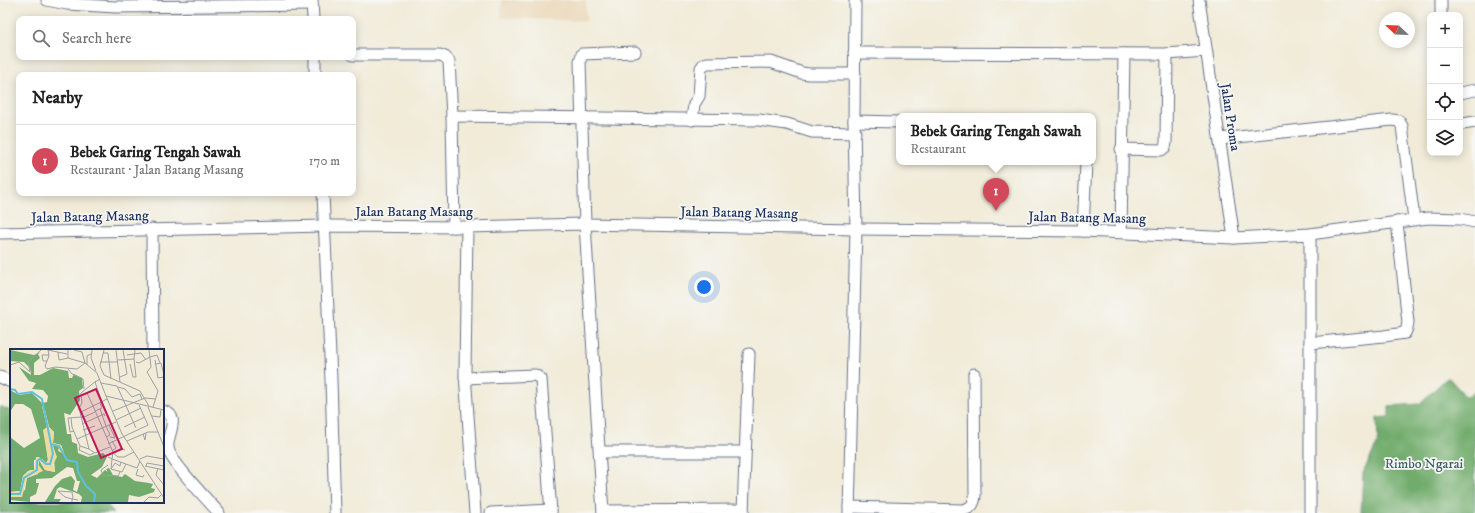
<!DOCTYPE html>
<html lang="en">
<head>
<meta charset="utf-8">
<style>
	:root { --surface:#fff; --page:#f2f2f2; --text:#222; --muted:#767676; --line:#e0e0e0; --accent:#d1495b }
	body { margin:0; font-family:"IM FELL DW Pica",serif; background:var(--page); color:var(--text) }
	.controls { position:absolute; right:12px; top:12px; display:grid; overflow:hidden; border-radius:8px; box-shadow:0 2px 10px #0003 }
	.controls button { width:36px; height:36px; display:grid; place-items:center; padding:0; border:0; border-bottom:1px solid var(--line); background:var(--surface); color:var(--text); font:20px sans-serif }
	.compass { position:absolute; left:1379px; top:12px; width:36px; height:36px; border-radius:50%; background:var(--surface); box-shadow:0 2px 10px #0003; rotate:293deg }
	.you { position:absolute; left:704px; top:287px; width:14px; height:14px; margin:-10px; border:3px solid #fff; border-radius:50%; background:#1a73e8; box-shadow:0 0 0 6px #1a73e833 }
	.badge { display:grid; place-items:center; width:26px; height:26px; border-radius:50%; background:var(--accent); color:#fff; font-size:13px; font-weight:700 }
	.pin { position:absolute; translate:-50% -33px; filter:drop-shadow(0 1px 2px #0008) }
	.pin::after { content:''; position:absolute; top:21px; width:14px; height:12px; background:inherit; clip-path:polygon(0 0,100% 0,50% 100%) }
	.popup { position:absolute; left:896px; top:113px; width:200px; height:52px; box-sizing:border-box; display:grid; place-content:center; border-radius:8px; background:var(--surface); filter:drop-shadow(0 1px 3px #0005); font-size:13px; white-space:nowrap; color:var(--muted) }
	.popup b { font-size:15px; color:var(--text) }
	.popup::after { content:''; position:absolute; left:50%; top:100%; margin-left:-8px; border:8px solid transparent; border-top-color:var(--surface) }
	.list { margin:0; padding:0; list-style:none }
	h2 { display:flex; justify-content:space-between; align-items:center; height:52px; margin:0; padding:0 16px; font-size:17px }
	h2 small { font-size:13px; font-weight:400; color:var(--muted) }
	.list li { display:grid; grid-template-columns:26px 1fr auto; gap:12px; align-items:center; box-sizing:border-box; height:72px; padding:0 16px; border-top:1px solid var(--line) }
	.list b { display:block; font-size:15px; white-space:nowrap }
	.list p { margin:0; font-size:13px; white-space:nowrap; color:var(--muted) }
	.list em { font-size:13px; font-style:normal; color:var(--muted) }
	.icon { flex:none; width:22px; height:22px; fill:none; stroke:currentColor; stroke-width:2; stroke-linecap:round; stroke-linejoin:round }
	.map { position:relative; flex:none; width:1475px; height:513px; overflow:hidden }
	.search { position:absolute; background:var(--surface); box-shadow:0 2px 10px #0003; left:16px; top:16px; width:340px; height:44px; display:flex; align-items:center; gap:10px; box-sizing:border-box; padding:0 14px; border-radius:8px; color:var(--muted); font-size:15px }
	.panel { position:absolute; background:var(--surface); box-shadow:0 2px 10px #0003; left:16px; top:72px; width:340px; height:124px; border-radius:8px }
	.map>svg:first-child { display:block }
	.built { fill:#ebd8ba }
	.forest { fill:#71ac6c; stroke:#466e65 }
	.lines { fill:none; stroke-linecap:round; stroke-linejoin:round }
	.street-casing { stroke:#667189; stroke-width:13 }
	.street { stroke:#fff; stroke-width:11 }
	.labels { text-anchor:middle; stroke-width:3.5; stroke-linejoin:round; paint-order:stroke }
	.street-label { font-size:14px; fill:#1b2f5e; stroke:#f6f6f2 }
	.park-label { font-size:14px; fill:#3d5d67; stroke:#f6f6f2 }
	.inset-river { fill:none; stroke:#5ec1dc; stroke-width:2 }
	.inset-road { fill:none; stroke:#9ba0a7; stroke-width:1 }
	.view { fill:#c2185b; fill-opacity:0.15; stroke:#c2185b; stroke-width:2 }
	.inset-edge { fill:none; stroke:#1b2f5e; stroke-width:2 }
</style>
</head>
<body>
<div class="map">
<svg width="1475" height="513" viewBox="0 0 1475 513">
	<rect width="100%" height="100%" fill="#f6f6f2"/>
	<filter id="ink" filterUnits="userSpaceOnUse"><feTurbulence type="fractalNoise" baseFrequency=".025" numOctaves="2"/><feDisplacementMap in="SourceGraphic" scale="8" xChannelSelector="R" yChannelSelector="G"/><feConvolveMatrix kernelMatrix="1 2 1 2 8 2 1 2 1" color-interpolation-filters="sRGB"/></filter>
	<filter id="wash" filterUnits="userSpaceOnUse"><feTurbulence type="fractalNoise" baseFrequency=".012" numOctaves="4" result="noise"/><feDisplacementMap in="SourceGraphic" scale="16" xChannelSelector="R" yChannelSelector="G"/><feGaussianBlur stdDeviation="0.9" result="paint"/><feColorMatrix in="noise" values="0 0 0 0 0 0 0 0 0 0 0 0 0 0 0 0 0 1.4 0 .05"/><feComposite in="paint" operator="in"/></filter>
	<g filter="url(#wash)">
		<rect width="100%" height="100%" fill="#f1ebd8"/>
		<path class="built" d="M502 0H586V21L501 18Z"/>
		<g class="forest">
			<path d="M1448 377 1466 397 1475 391V513H1361L1363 473 1378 442 1377 418 1389 417V406L1419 404Z"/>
			<path d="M0 406 11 411V502H105L114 513H0Z"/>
		</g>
	</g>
	<g filter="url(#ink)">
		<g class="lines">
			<defs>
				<g id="street">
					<path d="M47 0 67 4 115 7 312 5"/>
					<path d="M312 0 313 19"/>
					<path d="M1199 0 1234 238"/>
					<path d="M1441 15V0"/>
					<path d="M854 53 1167 54 1166 143 1165 147 1161 150 1121 149"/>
					<path d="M1167 54 1205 51"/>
					<path d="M353 55H440L445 57 449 61 452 116 454 227"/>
					<path d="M315 57V75"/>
					<path d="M1460 93 1475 90"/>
					<path d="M452 116 759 120 787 124 812 132 855 133"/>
					<path d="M692 120 694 104 699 96 701 68 703 65 707 63 771 62 802 73 809 74H855"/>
					<path d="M854 121 899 122"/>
					<path d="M1460 123 1463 124 1475 122"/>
					<path d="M1220 139 1392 120 1399 121 1402 126 1414 219"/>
					<path d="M323 193 331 380 335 513"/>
					<path d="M467 227 465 374 475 513"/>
					<path d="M152 229 153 350"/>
					<path d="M1083 231 1086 162"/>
					<path d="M1121 232 1124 54"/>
					<path d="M0 233 325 226 467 227 585 224 856 229 1083 231 1234 238 1310 234 1428 218 1460 219 1475 222"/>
					<path d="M1310 234V513"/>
					<path d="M1310 343 1384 336 1405 333 1407 328 1408 322 1397 222"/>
					<path d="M0 377 11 382"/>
					<path d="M465 378 535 375 541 379 551 513"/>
					<path d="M163 411C182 416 166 435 168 448 170 462 209 501 219 513"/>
					<path d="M600 452H745"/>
					<path d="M849 507 963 510C971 508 974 505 975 496L974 374"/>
					<path d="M603 511 743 510"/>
					<path d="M491 513 551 510"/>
					<path d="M603 513 585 224 580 61 582 54 635 52"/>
					<path d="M743 513 749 354"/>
					<path d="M849 513 856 229 854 121 855 0"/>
				</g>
			</defs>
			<use href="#street" class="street-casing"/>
			<use href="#street" class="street"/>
		</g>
	</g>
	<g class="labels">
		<g class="street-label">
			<text transform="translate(1231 117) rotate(81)" y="5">Jalan Proma</text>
			<text x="414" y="216">Jalan Batang Masang</text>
			<text transform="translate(739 212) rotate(1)" y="5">Jalan Batang Masang</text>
			<text transform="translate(90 216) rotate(-1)" y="5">Jalan Batang Masang</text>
			<text transform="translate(1087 217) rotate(1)" y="5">Jalan Batang Masang</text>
		</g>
		<g class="park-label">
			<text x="1424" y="468">Rimbo Ngarai</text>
		</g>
	</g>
	<g transform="translate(10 349)">
		<rect width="154" height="154" fill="#f1ebd8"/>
		<path d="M0 1 24 6 31 3 28 5 30 9 24 14V26H30L43 19 58 22 59 29H62L64 25 72 29 73 39 69 42 70 51 60 66 54 64 57 85H61L62 93 67 95 68 104 78 108 93 104 97 108 92 118 81 126 87 129 95 121 98 123 96 120 99 119 103 126 112 128 115 125 125 132 139 134 143 135 141 139 145 140 144 143 129 148 119 146 118 153H71L72 148 69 145 50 138 47 140 44 150H51L49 153H35L45 137 52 130 61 127 65 132 63 141 67 143 70 132H67L63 119 57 118 42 129 26 130V134H29L26 145 20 148V153L0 151V148L15 141 17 129 28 125 29 111 35 121 45 123 43 97H49L54 104 51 96 43 94 44 83 39 78 35 61 32 57 37 78 35 86 38 111 36 114 32 110 24 111V121L18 122 13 127 10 142 0 143V88L14 99 30 89 21 60 13 55H5L0 63V41L9 46 22 44 32 54 37 53 38 47 33 41 22 40 26 34 19 32 9 18 21 26 20 19 14 13 0 12Z" fill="#71ac6c"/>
		<path d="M33 57 39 78 44 83 43 94 51 96 54 105 48 102 49 97H43L47 108 43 116 45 123 35 121 29 111 27 114 33 122 17 129 12 148H0V143L10 142 13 127 20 121H24L26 108H29L36 114 38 111 33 81 37 78Z" fill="#eeda9e"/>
		<path class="inset-river" d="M0 40 5 41 8 45 22 43 32 50 43 105 40 115H36L30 110 27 112V121L14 129 10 145H0M41 95 49 97 57 111 67 113 68 123 76 137 85 145 84 153"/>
		<path class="inset-road" d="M38 1 57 5M38 1 39 7 35 17 37 20 45 18 67 20 75 14M58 1V9L75 14 87 24 96 47M64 1 72 3 75 14M82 1 81 9 86 22M94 1 90 17 94 26 130 42 139 57M106 1 110 33M139 1 141 18 137 23 148 42 143 58M48 3 49 11 58 9M93 4H98L101 30M117 6 131 4 136 11M140 8 147 6 150 14M108 11 124 10 125 1M145 11 148 29 154 28M37 12H33L32 6H39M90 13H108M126 13 129 14 140 8M120 15 123 28H126L124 10M146 15 151 14 154 26M0 16 9 13 20 23 18 13 31 1M77 16V7L81 5M58 20 62 25 73 30 74 40M110 28 117 25 113 1M90 30 85 33 92 53M91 34 107 37 126 79M108 38 115 40 122 48 130 45 132 50M71 46 77 44 83 57 103 103 102 110 98 108M96 47 112 85 154 149M96 47 154 61M138 58 154 98M69 59 79 100 85 104 100 98M90 60 96 77M68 61 72 54 71 44 86 32M85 62 92 59 90 54M103 62 135 49 146 50M71 63 97 50M142 67 150 68 151 61M61 69 62 78 70 97 79 100M72 69 85 63M106 71 131 59M72 75 94 65 95 67M99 76 105 89 100 88M114 78 135 68M73 81 85 77M64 82 60 83 58 69 72 68M133 85 135 91 136 84M96 88 100 86 96 77M67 90 106 73M102 92 106 99 102 102M117 92 138 83H148M98 95 138 76 129 56M70 97 69 101 80 106 84 104M105 104 111 99 115 101M99 106 103 104 108 108H114L124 103M130 110 137 107 154 110M98 116 91 121 93 126 108 127 110 123M135 117 154 121M136 117 137 114 154 117M148 119 146 126 154 136M101 120 102 110 127 119 130 112M101 120 112 123 116 115M101 120 105 114 110 117 111 113M128 120 126 126 133 128 134 126M62 153V150L63 149 62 143 48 142 55 148 62 150 68 151M134 153 139 148 148 149 151 146"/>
		<path class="view" d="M86 40 112 100 91 109 65 49Z"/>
		<rect width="154" height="154" class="inset-edge"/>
	</g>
</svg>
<div class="controls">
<button>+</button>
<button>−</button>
<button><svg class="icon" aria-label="locate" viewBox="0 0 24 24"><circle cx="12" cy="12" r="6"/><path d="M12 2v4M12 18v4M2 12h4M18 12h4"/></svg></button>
<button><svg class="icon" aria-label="layers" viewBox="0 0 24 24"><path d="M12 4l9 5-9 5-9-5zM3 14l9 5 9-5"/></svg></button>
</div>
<svg class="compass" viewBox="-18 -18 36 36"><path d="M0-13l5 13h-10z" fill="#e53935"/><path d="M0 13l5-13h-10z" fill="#767676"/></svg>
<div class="you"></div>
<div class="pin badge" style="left:996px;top:211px">1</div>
<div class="popup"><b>Bebek Garing Tengah Sawah</b>Restaurant</div>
<div class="search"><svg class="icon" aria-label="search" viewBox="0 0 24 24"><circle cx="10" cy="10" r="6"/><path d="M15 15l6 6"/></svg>Search here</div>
<section class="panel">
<h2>Nearby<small></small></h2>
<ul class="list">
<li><span class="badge">1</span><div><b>Bebek Garing Tengah Sawah</b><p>Restaurant · Jalan Batang Masang</p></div><em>170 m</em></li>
</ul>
</section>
</div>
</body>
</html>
